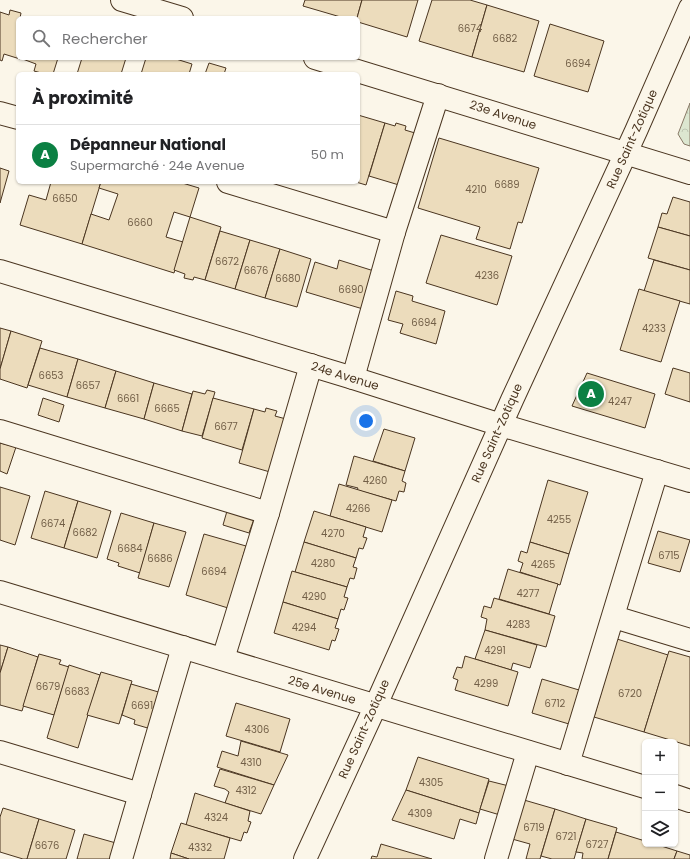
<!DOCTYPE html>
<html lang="fr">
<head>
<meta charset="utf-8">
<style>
	:root { --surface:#fff; --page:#f2f2f2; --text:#202124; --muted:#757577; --line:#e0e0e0; --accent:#0b8043 }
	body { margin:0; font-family:Poppins,sans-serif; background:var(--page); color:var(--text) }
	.controls { position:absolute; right:12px; bottom:12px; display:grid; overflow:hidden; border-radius:6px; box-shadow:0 1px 3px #0004 }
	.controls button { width:36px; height:36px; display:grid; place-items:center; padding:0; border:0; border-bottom:1px solid var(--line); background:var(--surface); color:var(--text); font:20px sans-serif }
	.you { position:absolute; left:366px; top:421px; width:14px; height:14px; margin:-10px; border:3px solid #fff; border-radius:50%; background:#1a73e8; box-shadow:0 0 0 6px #1a73e833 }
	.badge { display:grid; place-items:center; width:26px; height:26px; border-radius:50%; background:var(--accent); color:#fff; font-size:13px; font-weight:700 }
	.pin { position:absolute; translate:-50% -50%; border:2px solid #fff; box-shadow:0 1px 4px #0006 }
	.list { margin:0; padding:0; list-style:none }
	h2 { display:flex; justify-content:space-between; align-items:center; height:52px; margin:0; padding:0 16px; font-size:17px }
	h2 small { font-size:13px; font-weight:400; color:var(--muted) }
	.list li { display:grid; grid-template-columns:26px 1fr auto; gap:12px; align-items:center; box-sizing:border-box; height:60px; padding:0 16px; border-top:1px solid var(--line) }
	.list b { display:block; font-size:15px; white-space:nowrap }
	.list p { margin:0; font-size:13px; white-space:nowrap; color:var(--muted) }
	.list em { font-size:13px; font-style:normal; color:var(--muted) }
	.icon { flex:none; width:22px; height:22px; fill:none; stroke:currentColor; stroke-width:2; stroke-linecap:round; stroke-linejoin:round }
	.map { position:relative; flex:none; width:690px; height:859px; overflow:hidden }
	.search { position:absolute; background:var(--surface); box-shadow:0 1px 3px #0004; left:16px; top:16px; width:344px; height:44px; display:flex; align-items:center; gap:10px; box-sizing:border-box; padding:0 14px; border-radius:6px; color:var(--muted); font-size:15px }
	.panel { position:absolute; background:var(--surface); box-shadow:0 1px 3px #0004; left:16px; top:72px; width:344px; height:112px; border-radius:6px }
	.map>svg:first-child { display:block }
	.forest { fill:url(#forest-crowns); stroke:#887966 }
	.building { fill:#ecdcbc; stroke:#4a3520 }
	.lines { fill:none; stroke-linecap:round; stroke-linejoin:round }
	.minor-casing { stroke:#4a3520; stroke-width:24 }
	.minor { stroke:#fbf6e9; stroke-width:22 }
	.labels { text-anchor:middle; stroke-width:3; stroke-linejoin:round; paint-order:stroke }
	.number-label { font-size:10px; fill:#725f47 }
	.street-label { font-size:12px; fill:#4a3520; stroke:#fbf6e9 }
</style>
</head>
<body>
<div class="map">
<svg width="690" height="859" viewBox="0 0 690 859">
	<defs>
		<pattern id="forest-crowns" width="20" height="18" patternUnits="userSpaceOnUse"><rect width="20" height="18" fill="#dce7d0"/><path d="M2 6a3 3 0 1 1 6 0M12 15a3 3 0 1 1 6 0" fill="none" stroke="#bec7b2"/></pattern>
	</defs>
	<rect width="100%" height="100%" fill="#fbf6e9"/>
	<path class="forest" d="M690 103V146L684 144 678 134Z"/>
	<g class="building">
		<path d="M305 0H362L357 18H344L303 6Z"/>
		<path d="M362 0H418L407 37 358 22V18H357Z"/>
		<path d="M432 0H470L487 5 472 57 419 41Z"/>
		<path d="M487 5 539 21 524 72 472 57Z"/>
		<path d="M10 10 21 13 20 18H18V58H20V59L4 54 2 61 0 60V12L9 15Z"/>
		<path d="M550 24 604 41 588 92 534 76Z"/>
		<path d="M20 58H58L53 74H45L34 71 36 64Z"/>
		<path d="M82 58H126L121 74H77Z"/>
		<path d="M146 58H176V59L192 64 189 74H141Z"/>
		<path d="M209 63 226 68 224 74H205Z"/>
		<path d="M358 115 385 123 366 185 356 182H358Z"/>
		<path d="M385 123 395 126 396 123 406 126 405 130 415 133 399 185 369 176Z"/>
		<path d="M439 138 539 168 522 223 518 222 510 249 476 239 480 227 418 208Z"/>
		<path d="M0 168 9 171 0 203Z"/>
		<path d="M51 182H101L82 244 20 225 29 195 46 200Z"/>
		<path d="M101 182H179L199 188 190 217 174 212 166 237 183 242 174 273 82 244 91 214 109 220 118 194 99 188Z"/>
		<path d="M673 197 690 202V236L658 227 662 213 667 214Z"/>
		<path d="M190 217 221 227 205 280 194 277 193 280 184 278 185 274 174 270Z"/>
		<path d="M658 227 690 236V270L648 258Z"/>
		<path d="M220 231 250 240 235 289 205 280Z"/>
		<path d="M441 235 512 256 497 305 426 283Z"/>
		<path d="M250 240 280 249 265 298 235 289Z"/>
		<path d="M280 249 311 259 297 307 265 298Z"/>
		<path d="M339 260 374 271 363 309 306 292 315 262 337 269Z"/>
		<path d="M654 260 690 270V304L644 291Z"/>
		<path d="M639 289 680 301 661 362 620 350Z"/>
		<path d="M396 291 413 296 412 301 445 311 436 344 400 333 403 324 388 320Z"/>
		<path d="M0 328 11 331 0 369Z"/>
		<path d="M11 331 42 341 27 388 0 379V369Z"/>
		<path d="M40 348 78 359 67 397 28 385Z"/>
		<path d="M78 359 116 371 105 408 67 397Z"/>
		<path d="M673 368 690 373V402L665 394Z"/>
		<path d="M116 371 154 383 144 419 105 408Z"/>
		<path d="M587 373 655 394 645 428 572 406Z"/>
		<path d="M154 383 192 394 182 431 144 419Z"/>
		<path d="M207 390 215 392 202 436 182 431 193 391 205 394Z"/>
		<path d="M43 398 64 405 59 422 38 415Z"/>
		<path d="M213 398 254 409 242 450 202 438Z"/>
		<path d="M266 408 277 411 275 416 286 419 270 472 239 463 254 409 265 412Z"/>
		<path d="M384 429 415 438 405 471 373 461Z"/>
		<path d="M0 443 16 447 7 474 0 471Z"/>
		<path d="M354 456 405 471 402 481 406 483 404 492 399 491 396 501 357 490 358 488 346 485Z"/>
		<path d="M548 480 588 492 569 554 530 542Z"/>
		<path d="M339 484 392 500 382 532 330 516Z"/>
		<path d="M0 487 30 496 15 545 0 540Z"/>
		<path d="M45 491 78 501 64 548 31 538Z"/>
		<path d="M78 501 111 511 97 558 64 548Z"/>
		<path d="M227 511 254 519 249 533 223 525Z"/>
		<path d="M314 511 366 527 363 537 367 538 363 549 359 548 356 558 304 542Z"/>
		<path d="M121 513 154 523 140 573 118 566 119 563 107 559Z"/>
		<path d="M154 523 186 532 169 587 138 578Z"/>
		<path d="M658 531 690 540 680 572 648 563Z"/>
		<path d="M204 534 246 546 228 608 186 595Z"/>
		<path d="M304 542 356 558 353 567 357 568 354 579 350 578 347 587 295 572Z"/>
		<path d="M530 542 569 554 560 585 520 572 523 563 518 561 521 551 527 553Z"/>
		<path d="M508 569 558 584 549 614 499 599Z"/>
		<path d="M292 571 347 587 344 597 348 598 344 610 341 609 338 619 283 602Z"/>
		<path d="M494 598 555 616 546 647 485 630 487 619 481 617 484 606 491 608Z"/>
		<path d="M283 602 338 619 335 628 339 629 335 641 332 640 329 650 274 633Z"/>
		<path d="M485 630 537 645 530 668 513 663 511 670 475 659Z"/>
		<path d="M617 639 668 655 644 732 594 717Z"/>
		<path d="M0 645 8 647 0 673Z"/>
		<path d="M8 647 38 657 22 711 0 705V673Z"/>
		<path d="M669 651 690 657V746L644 732Z"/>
		<path d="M39 654 61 660 59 664 69 667 54 715 23 706Z"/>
		<path d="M465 656 518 672 508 706 455 690 458 680 453 678 457 667 462 668Z"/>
		<path d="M69 665 100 675 78 748 47 738Z"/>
		<path d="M101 672 132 681 119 724 87 715Z"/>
		<path d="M542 679 579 690 569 724 532 713Z"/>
		<path d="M131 684 162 693 151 729 134 724 135 720 122 715Z"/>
		<path d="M236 703 290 719 280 752 226 736Z"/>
		<path d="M241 741 288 755 274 785 217 767 222 751 238 756Z"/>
		<path d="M418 757 489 779 479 813 406 790Z"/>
		<path d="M220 769 274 785 261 814 225 803 229 792 225 789 214 786Z"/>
		<path d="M489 781 509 786 500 815 480 809Z"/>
		<path d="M406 790 479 813 476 824 460 819 454 839 392 820Z"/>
		<path d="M195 793 250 811 248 821 251 822 247 833 244 832 241 841 186 825Z"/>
		<path d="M524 800 555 809 540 859H526L530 844 512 839Z"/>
		<path d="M3 808 39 819 27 859H23L0 852V817Z"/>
		<path d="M555 809 586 819 574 859H552L541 856Z"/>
		<path d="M39 819 75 830 66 859H27Z"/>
		<path d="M586 819 617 828 608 859H582L583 853 576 852Z"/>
		<path d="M181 823 230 838 224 859H189L171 853Z"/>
		<path d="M616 832 645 841V844H655L677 851 674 859H608Z"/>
		<path d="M84 834 116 843 111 859H77Z"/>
		<path d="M381 844 432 859H371L372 856 377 857Z"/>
		<path d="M677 851 690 855V859H674Z"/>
		<path d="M171 853 189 859H170Z"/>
	</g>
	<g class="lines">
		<defs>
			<g id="minor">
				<path d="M122 0 182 18"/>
				<path d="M315 58 690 173"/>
				<path d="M0 113 18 118"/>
				<path d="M228 182 394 232"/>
				<path d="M0 271 353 378 501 425 690 481"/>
				<path d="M353 378 394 232 438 95"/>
				<path d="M0 431 268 513"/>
				<path d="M0 592 645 787"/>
				<path d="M614 617 690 640"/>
				<path d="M223 659 268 513 311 365"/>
				<path d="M0 752 140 794"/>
				<path d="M568 764 657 471"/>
				<path d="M675 796 690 801"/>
				<path d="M121 859 183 647"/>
				<path d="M305 859 376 705 512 400 636 131 690 8"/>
				<path d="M496 859 528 752"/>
			</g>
		</defs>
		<use href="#minor" class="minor-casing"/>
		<use href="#minor" class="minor"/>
	</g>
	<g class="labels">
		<g class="number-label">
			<text x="470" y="32">6674</text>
			<text x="505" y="42">6682</text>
			<text x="578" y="67">6694</text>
			<text x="507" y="188">6689</text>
			<text x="476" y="193">4210</text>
			<text x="65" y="202">6650</text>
			<text x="140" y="226">6660</text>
			<text x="227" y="265">6672</text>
			<text x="256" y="274">6676</text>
			<text x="487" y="279">4236</text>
			<text x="288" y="282">6680</text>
			<text x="351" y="293">6690</text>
			<text x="424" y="326">6694</text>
			<text x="654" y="332">4233</text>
			<text x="51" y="379">6653</text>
			<text x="88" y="389">6657</text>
			<text x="128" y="402">6661</text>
			<text x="620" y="405">4247</text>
			<text x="167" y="412">6665</text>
			<text x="226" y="430">6677</text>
			<text x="375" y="484">4260</text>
			<text x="358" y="512">4266</text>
			<text x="559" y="523">4255</text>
			<text x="53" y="527">6674</text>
			<text x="85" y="536">6682</text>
			<text x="333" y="537">4270</text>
			<text x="130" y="552">6684</text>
			<text x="669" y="559">6715</text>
			<text x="160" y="562">6686</text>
			<text x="323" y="567">4280</text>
			<text x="543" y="568">4265</text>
			<text x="214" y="575">6694</text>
			<text x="528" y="597">4277</text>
			<text x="314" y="600">4290</text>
			<text x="518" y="628">4283</text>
			<text x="304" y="631">4294</text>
			<text x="495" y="654">4291</text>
			<text x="486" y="687">4299</text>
			<text x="48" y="690">6679</text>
			<text x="77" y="695">6683</text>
			<text x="630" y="697">6720</text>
			<text x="555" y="707">6712</text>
			<text x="142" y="709">6691</text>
			<text x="257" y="733">4306</text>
			<text x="251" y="766">4310</text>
			<text x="431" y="786">4305</text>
			<text x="246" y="794">4312</text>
			<text x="420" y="817">4309</text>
			<text x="216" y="821">4324</text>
			<text x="534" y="831">6719</text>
			<text x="566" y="840">6721</text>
			<text x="597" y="848">6727</text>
			<text x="47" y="849">6676</text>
			<text x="200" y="851">4332</text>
		</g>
		<g class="street-label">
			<text transform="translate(503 115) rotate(18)" y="4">23e Avenue</text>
			<text transform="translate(632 139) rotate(-66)" y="4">Rue Saint-Zotique</text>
			<text transform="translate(345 376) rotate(17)" y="4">24e Avenue</text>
			<text transform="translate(497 433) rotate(-66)" y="4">Rue Saint-Zotique</text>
			<text transform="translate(322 690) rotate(17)" y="4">25e Avenue</text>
			<text transform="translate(364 729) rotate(-66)" y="4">Rue Saint-Zotique</text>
		</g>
	</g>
</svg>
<div class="controls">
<button>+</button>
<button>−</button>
<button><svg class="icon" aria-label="layers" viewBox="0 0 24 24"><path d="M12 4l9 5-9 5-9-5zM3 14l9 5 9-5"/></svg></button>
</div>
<div class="you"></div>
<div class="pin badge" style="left:591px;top:394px">A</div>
<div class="search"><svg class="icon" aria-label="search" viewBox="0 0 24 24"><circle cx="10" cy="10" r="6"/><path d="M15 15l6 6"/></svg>Rechercher</div>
<section class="panel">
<h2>À proximité<small></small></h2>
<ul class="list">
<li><span class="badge">A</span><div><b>Dépanneur National</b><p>Supermarché · 24e Avenue</p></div><em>50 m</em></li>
</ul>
</section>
</div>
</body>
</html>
